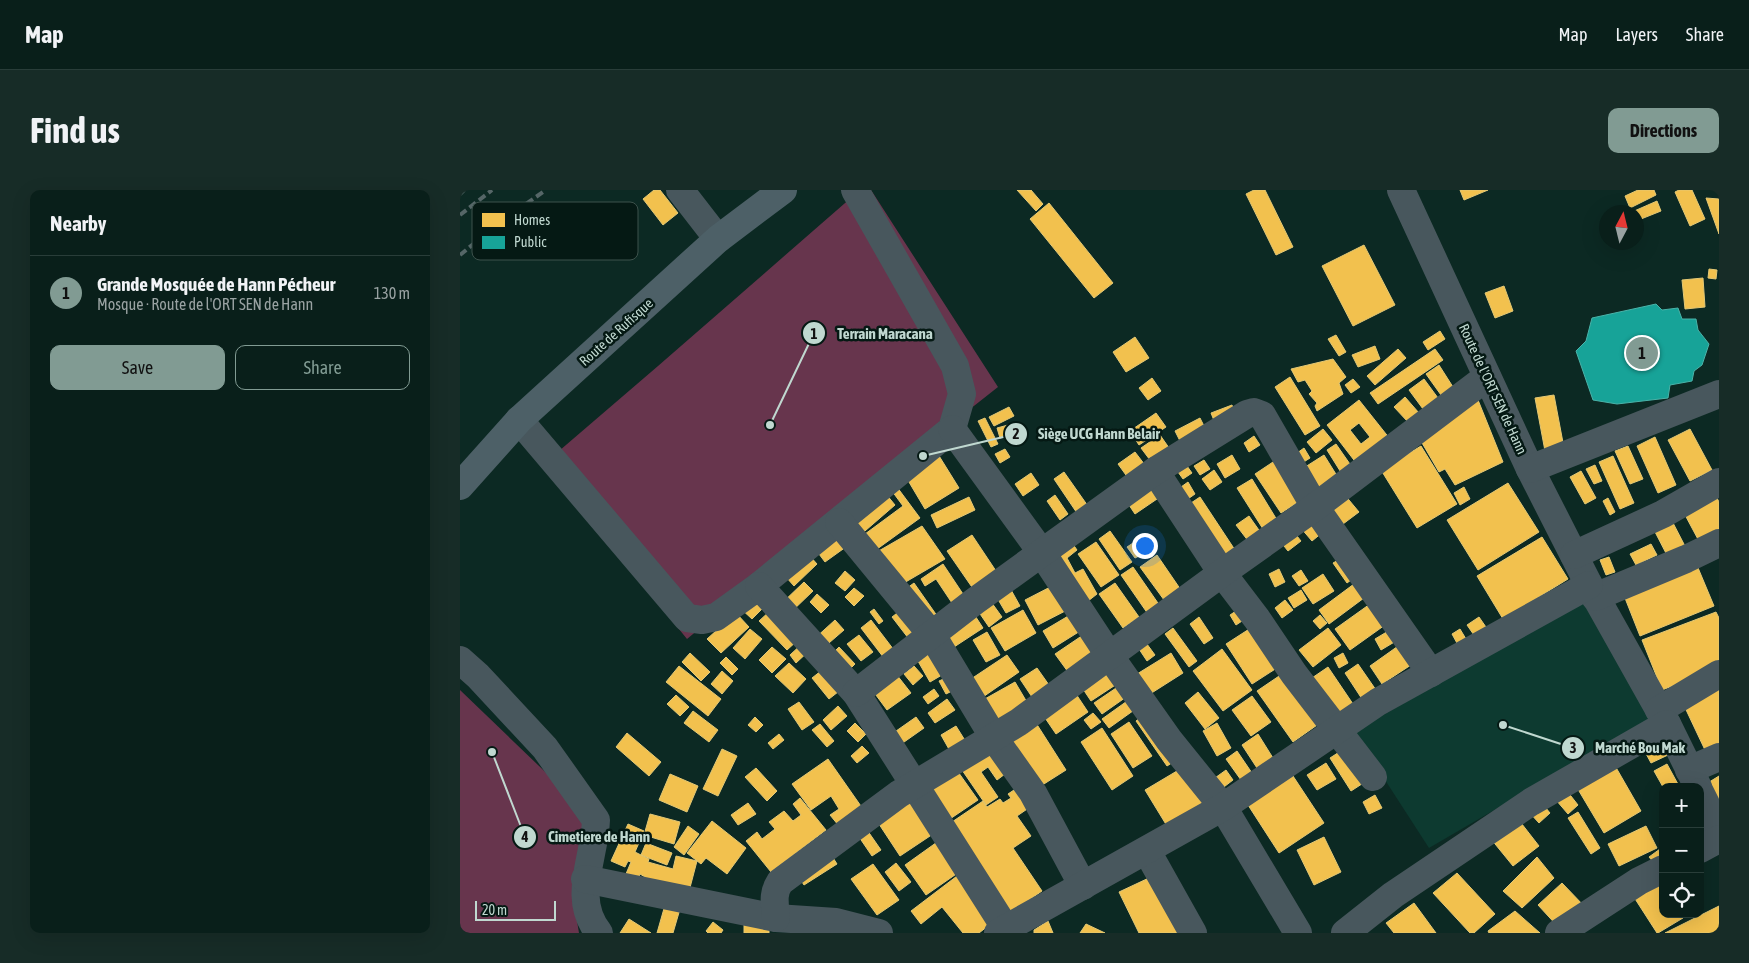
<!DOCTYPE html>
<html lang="en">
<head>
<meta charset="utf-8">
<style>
	:root { --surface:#091f1a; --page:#172c27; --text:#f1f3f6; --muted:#99a2a2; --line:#293d39; --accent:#819b93 }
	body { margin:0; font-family:"Asap Condensed",sans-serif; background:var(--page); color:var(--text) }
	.controls { position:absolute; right:15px; bottom:15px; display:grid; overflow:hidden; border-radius:10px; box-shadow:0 5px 20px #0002 }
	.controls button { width:45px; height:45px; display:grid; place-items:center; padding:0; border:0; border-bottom:1px solid var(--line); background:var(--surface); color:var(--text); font:25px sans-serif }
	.compass { position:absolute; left:1139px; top:15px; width:45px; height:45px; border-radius:50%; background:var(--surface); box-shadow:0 5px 20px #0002; rotate:7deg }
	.scale { position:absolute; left:15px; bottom:12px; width:81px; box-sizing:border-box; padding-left:5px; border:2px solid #c0d8d0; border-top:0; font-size:14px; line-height:18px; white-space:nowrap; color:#c0d8d0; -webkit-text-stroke:4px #051914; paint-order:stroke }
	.you { position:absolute; left:684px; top:355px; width:18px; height:18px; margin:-12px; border:4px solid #fff; border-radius:50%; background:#1a73e8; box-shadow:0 0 0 8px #1a73e833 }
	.badge { display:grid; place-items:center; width:32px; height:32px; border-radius:50%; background:var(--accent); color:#111; font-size:16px; font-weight:700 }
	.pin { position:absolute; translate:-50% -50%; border:2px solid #fff; box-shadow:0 1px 5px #0006 }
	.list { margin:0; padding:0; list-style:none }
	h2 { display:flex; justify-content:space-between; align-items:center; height:65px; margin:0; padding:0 20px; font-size:21px }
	h2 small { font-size:16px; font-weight:400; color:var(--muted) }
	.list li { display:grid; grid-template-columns:32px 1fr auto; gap:15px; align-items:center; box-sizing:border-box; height:75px; padding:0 20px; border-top:1px solid var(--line) }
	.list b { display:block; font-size:19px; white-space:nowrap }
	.list p { margin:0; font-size:16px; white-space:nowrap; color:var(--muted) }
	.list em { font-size:16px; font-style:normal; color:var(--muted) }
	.actions { display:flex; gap:10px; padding:15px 20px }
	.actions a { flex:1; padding:11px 0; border:1px solid var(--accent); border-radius:10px; text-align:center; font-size:18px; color:var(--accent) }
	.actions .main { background:var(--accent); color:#111 }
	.icon { flex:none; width:28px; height:28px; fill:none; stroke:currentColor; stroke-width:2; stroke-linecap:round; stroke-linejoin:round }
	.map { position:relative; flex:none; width:1259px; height:743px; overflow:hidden; border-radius:10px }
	header { display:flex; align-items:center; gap:30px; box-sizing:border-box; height:70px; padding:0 25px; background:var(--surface); border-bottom:1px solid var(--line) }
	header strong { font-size:24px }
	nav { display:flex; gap:28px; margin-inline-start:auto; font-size:18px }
	.intro { display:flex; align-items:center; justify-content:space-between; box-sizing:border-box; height:120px; padding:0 30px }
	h1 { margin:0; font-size:35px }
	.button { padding:12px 22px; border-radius:10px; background:var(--accent); color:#111; font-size:18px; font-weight:700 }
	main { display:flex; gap:30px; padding:0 30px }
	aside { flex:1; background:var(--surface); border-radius:10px; box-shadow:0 5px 20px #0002 }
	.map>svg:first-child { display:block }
	.built { fill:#0d3a30 }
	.green { fill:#67354d }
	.homes { fill:#f2c14e; stroke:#e3c875; fill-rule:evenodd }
	.public { fill:#17a398; stroke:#4ab3a9 }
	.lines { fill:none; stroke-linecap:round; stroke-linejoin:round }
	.minor { stroke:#48575d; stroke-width:28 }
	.secondary { stroke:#4d6067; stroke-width:28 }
	.rail { stroke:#556667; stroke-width:4; stroke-dasharray:8 4; stroke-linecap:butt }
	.labels { text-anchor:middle; stroke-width:5; stroke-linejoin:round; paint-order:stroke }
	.street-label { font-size:14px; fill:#c0d8d0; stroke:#051914 }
	.key { fill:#051914; stroke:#3d524c; stroke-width:1 }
	.key-label { font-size:14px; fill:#c0d8d0 }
	.leader { fill:none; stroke:#c0d8d0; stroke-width:2 }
	.callout-dot { fill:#c0d8d0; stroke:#051914; stroke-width:2 }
	.mark-label { font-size:15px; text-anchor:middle; font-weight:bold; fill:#111 }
	.callout-label { font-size:15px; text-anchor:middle; font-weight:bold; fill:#c0d8d0; stroke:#051914; stroke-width:5; stroke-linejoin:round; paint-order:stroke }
</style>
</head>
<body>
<header>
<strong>Map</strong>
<nav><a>Map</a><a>Layers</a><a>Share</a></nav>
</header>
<div class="intro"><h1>Find us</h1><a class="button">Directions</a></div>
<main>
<aside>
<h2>Nearby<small></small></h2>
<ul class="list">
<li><span class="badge">1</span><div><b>Grande Mosquée de Hann Pécheur</b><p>Mosque · Route de l'ORT SEN de Hann</p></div><em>130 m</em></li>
</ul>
<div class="actions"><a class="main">Save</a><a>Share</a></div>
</aside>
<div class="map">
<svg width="1259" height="743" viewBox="0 0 1259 743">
	<rect width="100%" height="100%" fill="#0c2923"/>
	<path class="built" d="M1122 410 1192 528 969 658 894 542Z"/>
	<g class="green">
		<path d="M400 0H411L538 197 382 320 227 449 85 273 198 176Z"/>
		<path d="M0 500 130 625 116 725 119 743H0Z"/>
	</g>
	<g class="homes">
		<path d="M194 0H200L218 23 203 35 183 9Z"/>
		<path d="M557 0H571L583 14 576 21Z"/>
		<path d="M794 0H805L833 57 816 65 786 4Z"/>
		<path d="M1000 0H1028L1004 10Z"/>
		<path d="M1178 0H1194L1196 5 1170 18 1165 6Z"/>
		<path d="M1219 0H1232L1245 29 1230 36 1215 2Z"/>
		<path d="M1246 8 1259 9V44Z"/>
		<path d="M1197 11 1201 21 1176 31V22H1172Z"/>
		<path d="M589 13 653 93 634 108 570 29Z"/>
		<path d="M904 55 935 115 893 136 862 76Z"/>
		<path d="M1249 79 1257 80 1256 89 1248 88Z"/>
		<path d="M1243 88 1245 117 1225 119 1222 90Z"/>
		<path d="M1044 96 1053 121 1035 128 1025 103Z"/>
		<path d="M980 141 985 149 968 160 963 152Z"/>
		<path d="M876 145 886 162 879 166 868 149Z"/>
		<path d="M675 147 689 168 666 182 653 162Z"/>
		<path d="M915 156 920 169 898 177 892 165Z"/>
		<path d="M938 159 946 168 915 195 907 186Z"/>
		<path d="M975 159 983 170 918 214 910 203Z"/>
		<path d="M873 169 886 187 879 193 883 204 857 221 855 216 857 213 849 204 852 201 845 190 838 192 831 179Z"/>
		<path d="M979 175 993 197 981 205 966 184Z"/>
		<path d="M830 187 860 236 845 245 815 197Z"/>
		<path d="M692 188 701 201 688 210 679 198Z"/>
		<path d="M893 189 900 197 891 203 885 195Z"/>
		<path d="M964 189 978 208 963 219 949 200Z"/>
		<path d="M1016 205 1043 272 995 295 985 279 979 282 958 246Z"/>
		<path d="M1094 205 1104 258 1085 261 1075 208Z"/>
		<path d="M945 207 959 223 948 232 934 217Z"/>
		<path d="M899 210 930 249 897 274 867 235ZM899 233 910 247 901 254 890 240Z"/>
		<path d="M772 215 776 226 755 233 751 223Z"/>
		<path d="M549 217 554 226 534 236 529 227Z"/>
		<path d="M696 223 706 237 679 255 670 241Z"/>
		<path d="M525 228 538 254 531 257 518 231Z"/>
		<path d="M740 228 747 242 722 255 715 241Z"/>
		<path d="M548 235 551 245 540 248 537 238Z"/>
		<path d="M863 239 872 250 856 263 847 252Z"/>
		<path d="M1230 239 1252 280 1230 291 1208 250Z"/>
		<path d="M700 245 714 265 696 278 681 258Z"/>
		<path d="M794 246 800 255 789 262 784 253Z"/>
		<path d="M1195 247 1216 295 1198 303 1177 256Z"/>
		<path d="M876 254 892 277 882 284 867 260Z"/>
		<path d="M961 256 997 314 957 338 921 280Z"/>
		<path d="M1168 256 1183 289 1170 294 1155 261Z"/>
		<path d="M844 258 850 268 839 275 833 266Z"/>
		<path d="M545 259 550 267 540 273 535 264Z"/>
		<path d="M476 261 499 298 465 319 443 282Z"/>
		<path d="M675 262 688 279 671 292 658 274Z"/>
		<path d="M772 265 780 279 765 288 757 274Z"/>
		<path d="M864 265 879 289 858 302 842 279Z"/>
		<path d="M1153 266 1174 313 1160 319 1139 272Z"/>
		<path d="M722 269 732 283 723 289 713 275Z"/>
		<path d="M744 270 750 279 740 285 734 276Z"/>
		<path d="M816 270 843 309 821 323 795 284Z"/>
		<path d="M1135 275 1142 291 1134 294 1126 279Z"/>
		<path d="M754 280 762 292 750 300 742 289Z"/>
		<path d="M1121 281 1136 308 1125 314 1110 287Z"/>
		<path d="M604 282 630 319 619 326 594 289Z"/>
		<path d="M571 283 579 295 563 306 555 294Z"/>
		<path d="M792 289 817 330 803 339 777 298Z"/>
		<path d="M728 292 735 304 722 313 714 302Z"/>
		<path d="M1048 293 1079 342 1018 380 987 330Z"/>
		<path d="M688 294 697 309 675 324 665 309Z"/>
		<path d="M437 297 460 328 413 362 401 347 443 316 432 301Z"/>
		<path d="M1004 297 1010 309 1000 315 994 303Z"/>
		<path d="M426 304 435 315 398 347 388 335Z"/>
		<path d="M884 304 899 322 883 334 869 316Z"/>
		<path d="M595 305 608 324 600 330 587 311Z"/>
		<path d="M1256 306 1259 312V343L1240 353 1224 323Z"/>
		<path d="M509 307 515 320 477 338 471 325Z"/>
		<path d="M740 307 775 360 764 367 728 315Z"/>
		<path d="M1148 308 1155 322 1150 325 1143 311Z"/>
		<path d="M789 326 801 343 789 352 776 335Z"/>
		<path d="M851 327 863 342 852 351 840 337Z"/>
		<path d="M1211 329 1227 360 1209 369 1193 338Z"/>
		<path d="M462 336 485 369 437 397 410 366Z"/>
		<path d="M650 341 672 372 660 380 639 349Z"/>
		<path d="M833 341 841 351 828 361 820 351Z"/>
		<path d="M381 342 390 354 365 372 356 360Z"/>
		<path d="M512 345 540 387 516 403 487 361Z"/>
		<path d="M685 345 692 355 683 362 675 352Z"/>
		<path d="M1082 347 1108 389 1043 429 1017 386Z"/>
		<path d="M610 350 617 360 607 368 615 383 623 379 637 404 623 415 592 364Z"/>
		<path d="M636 352 659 385 641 397 618 364Z"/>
		<path d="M673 353 681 365 675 368 667 357Z"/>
		<path d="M1191 354 1197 365 1176 375 1170 364Z"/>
		<path d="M349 365 357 374 334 396 326 387Z"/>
		<path d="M697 365 723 403 707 414 680 377Z"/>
		<path d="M1149 367 1155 382 1146 385 1140 370Z"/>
		<path d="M882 368 895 387 887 393 873 373Z"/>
		<path d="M1236 373 1254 416 1180 446 1163 403Z"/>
		<path d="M483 374 509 413H492L476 389 465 396 461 389Z"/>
		<path d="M673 377 700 416 688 424 661 385Z"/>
		<path d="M819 379 825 392 815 397 809 384Z"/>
		<path d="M841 380 848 391 839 396 832 386Z"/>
		<path d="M385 381 395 390 385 401 375 393Z"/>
		<path d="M863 384 874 401 853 414 842 398Z"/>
		<path d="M898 391 908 405 869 434 859 420Z"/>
		<path d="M344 392 353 401 329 424 320 415Z"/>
		<path d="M454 393 480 430 469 437 443 401Z"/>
		<path d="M598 393 611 418 578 435 565 410Z"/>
		<path d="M655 393 679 427 663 438 639 404Z"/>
		<path d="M394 398 404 406 394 416 385 407Z"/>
		<path d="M550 398 560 416 546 423 536 406Z"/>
		<path d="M841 400 847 410 834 418 828 408Z"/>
		<path d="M292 404 304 417 292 429 279 417Z"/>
		<path d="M357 404 369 415 361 423 350 412Z"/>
		<path d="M529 409 542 427 529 437 516 418Z"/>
		<path d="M825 410 833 420 822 428 815 418Z"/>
		<path d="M910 414 925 435 890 460 875 439Z"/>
		<path d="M785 415 791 425 776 435 770 425Z"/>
		<path d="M445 417 465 442 452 453 432 427Z"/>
		<path d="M414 419 423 431 419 434 410 422Z"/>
		<path d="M563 420 576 443 545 461 531 438Z"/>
		<path d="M310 421 338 450 327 460 299 431Z"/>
		<path d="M512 421 523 438 491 459 480 442Z"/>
		<path d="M615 422 625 438 593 458 583 441Z"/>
		<path d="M1256 422 1259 428V478L1202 500 1182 450Z"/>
		<path d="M276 423 289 437 261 463 247 449Z"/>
		<path d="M860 425 867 433 860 439 853 431Z"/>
		<path d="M739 427 753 448 744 454 730 434Z"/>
		<path d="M1019 427 1028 440 1016 448 1007 435Z"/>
		<path d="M375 430 384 440 362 459 353 450Z"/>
		<path d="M411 430 437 464 427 472 401 438Z"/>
		<path d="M797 434 823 474 792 494 766 454Z"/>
		<path d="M713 438 737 471 729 477 705 444Z"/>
		<path d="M868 438 881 455 853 477 839 460Z"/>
		<path d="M290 439 302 449 285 469 273 458Z"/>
		<path d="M1000 439 1006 449 998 455 992 444Z"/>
		<path d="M930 440 936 451 921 460 915 449Z"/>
		<path d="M629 441 644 462 611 486 595 464Z"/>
		<path d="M527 442 540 465 526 472 513 450Z"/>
		<path d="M399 445 413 462 401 471 387 454Z"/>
		<path d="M684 450 695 465 687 471 677 456Z"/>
		<path d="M344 452 351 459 336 473 330 465Z"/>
		<path d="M941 454 954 473 922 494 910 476Z"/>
		<path d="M471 456 487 482 470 492 455 466Z"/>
		<path d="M312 457 326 469 312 483 299 470Z"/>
		<path d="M379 457 395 474 385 484 369 467Z"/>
		<path d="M762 459 792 500 763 521 733 481Z"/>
		<path d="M230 463 250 482 241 491 222 472Z"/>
		<path d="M711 463 723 483 690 504 677 484Z"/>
		<path d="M883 463 888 473 879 478 874 468Z"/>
		<path d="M547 465 559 482 520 509 508 491Z"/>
		<path d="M266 467 278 479 272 485 260 473Z"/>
		<path d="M329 473 346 489 333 503 315 486Z"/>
		<path d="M898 474 916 500 902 509 885 483Z"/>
		<path d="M219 476 261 509 248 526 206 492Z"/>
		<path d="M454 476 463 486 453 495 444 484Z"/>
		<path d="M366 477 383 498 369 509 352 488Z"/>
		<path d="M650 477 660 492 631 511 621 496Z"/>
		<path d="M868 477 893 514 874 527 849 490Z"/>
		<path d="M577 478 589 495 572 507 560 489Z"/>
		<path d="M433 480 451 503 427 520 410 497Z"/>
		<path d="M262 481 273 491 262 504 251 494Z"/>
		<path d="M825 482 860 533 833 552 797 501Z"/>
		<path d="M488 487 494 500 486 504 479 491Z"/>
		<path d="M1259 489V554L1245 560 1220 507Z"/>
		<path d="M555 492 568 514 536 533 523 510Z"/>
		<path d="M662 494 669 505 642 524 634 513Z"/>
		<path d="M474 499 479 506 468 514 463 507Z"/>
		<path d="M614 501 628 522 596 544 581 522Z"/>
		<path d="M738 502 759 528 745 539 725 513Z"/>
		<path d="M216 505 229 517 220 526 207 514Z"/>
		<path d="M792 506 811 532 791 546 772 520Z"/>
		<path d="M487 509 495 520 475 533 468 523Z"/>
		<path d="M670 509 677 518 649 538 642 529Z"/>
		<path d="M339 512 354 532 342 540 328 519Z"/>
		<path d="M378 516 387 526 371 540 363 530Z"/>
		<path d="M233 521 258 540 249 552 224 533Z"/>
		<path d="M633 523 641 532 631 539 624 530Z"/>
		<path d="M686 523 718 569 707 576 676 531Z"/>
		<path d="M295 527 303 535 296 542 288 535Z"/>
		<path d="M456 527 464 538 437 557 429 546Z"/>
		<path d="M669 532 692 566 673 578 651 544Z"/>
		<path d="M395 533 406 544 398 552 387 541Z"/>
		<path d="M576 533 606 580 576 599 546 552Z"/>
		<path d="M757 533 771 558 757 566 743 541Z"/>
		<path d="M360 534 374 551 367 557 352 540Z"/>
		<path d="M496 536 506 552 490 561 481 545Z"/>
		<path d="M642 538 673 586 652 600 621 552Z"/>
		<path d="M167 543 201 572 189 586 156 557Z"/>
		<path d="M319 544 324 550 313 559 308 553Z"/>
		<path d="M798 544 813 568 797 578 782 555Z"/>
		<path d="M1200 550 1208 565 1191 573 1183 558Z"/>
		<path d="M402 556 409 563 397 573 391 566Z"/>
		<path d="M887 557 908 590 891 601 870 568Z"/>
		<path d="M262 559 277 566 258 606 243 599Z"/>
		<path d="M534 559 549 581 537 590 528 577 521 582 538 607 526 615 502 580Z"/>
		<path d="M777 561 792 583 781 590 766 569Z"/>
		<path d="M368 569 403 619 379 636 370 625 379 619 371 606 351 620 332 594Z"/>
		<path d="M866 573 876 589 857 600 847 585Z"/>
		<path d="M1154 574 1181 621 1144 643 1116 596Z"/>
		<path d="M1207 574 1219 596 1217 597H1203L1194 581Z"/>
		<path d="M296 578 317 601 307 611 285 587Z"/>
		<path d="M722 578 744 613 707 636 685 600Z"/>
		<path d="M496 579 518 610 484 633 462 602Z"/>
		<path d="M766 580 773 590 756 603 748 593Z"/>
		<path d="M210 584 238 596 227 622 199 610Z"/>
		<path d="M833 586 864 633 819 663 788 615Z"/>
		<path d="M1259 586V618L1246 594Z"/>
		<path d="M560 596 573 615 557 626 571 646 553 658 582 701 550 723 489 634 523 611 527 617 540 609 543 613 551 608 548 604Z"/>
		<path d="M1107 601 1118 615 1108 624 1096 610Z"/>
		<path d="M455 602 479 640 440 666 415 628Z"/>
		<path d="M915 605 922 618 909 624 903 612Z"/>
		<path d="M340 608 366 640 311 682 286 651 297 642 302 649 315 639 309 632 324 621 333 631 341 625 333 614Z"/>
		<path d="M1081 612 1090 623 1079 633 1069 622Z"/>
		<path d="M288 613 296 624 278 635 271 625Z"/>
		<path d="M1118 622 1140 658 1131 664 1108 628Z"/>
		<path d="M190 624 220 632 214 654 184 645Z"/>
		<path d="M1058 629 1079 656 1053 676 1031 649Z"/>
		<path d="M252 631 286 658 267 684 246 668 241 674 227 663Z"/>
		<path d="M168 634 184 641 175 662 189 669 188 672 213 679 216 666 237 671 227 709 184 698 185 687 180 684 175 697 163 691 171 672 168 671 165 677 151 671Z"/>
		<path d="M228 636 239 644 224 665 214 657Z"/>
		<path d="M1186 636 1197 658 1159 676 1148 654Z"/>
		<path d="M405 637 421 660 412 666 397 644Z"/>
		<path d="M864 647 881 682 854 695 837 660Z"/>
		<path d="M480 650 502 680 466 705 445 675Z"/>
		<path d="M186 653 212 663 207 675 181 665Z"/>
		<path d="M1200 659 1203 662V669L1195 674 1189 667Z"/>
		<path d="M370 663 377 674 344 695 337 684Z"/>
		<path d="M1077 667 1094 688 1062 718 1043 701Z"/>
		<path d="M436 673 451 692 439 701 425 682Z"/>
		<path d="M413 674 439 710 417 725 391 689Z"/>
		<path d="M501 683 537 729 519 743H503L482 717 461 734 451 721Z"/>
		<path d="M997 683 1035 724 1014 743H1010L973 703Z"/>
		<path d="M1196 685 1203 695V724H1220L1223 728 1198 743H1197L1170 701Z"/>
		<path d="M691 687 719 743H679L659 702Z"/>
		<path d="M1102 693 1125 717 1101 740 1078 715Z"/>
		<path d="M954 713 976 743H934L926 733Z"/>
		<path d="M205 715 220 719 213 743H197Z"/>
		<path d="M1259 716V743H1205Z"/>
		<path d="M1055 721 1080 743H1029L1028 741Z"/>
		<path d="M169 729 191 743H160Z"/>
		<path d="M284 731 309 732V743H284Z"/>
		<path d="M588 731 593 743H574V740Z"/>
		<path d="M253 732 263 740 261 743H248L246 741Z"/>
		<path d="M626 734 645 743H620Z"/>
	</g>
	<path class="public" d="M1196 114 1202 120 1218 118 1222 129H1236L1238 140 1249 154 1242 175 1234 181 1232 191 1210 195 1208 208 1157 214 1133 210 1116 161 1126 151 1132 128Z"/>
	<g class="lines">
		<g class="minor">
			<path d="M220 0 258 49"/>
			<path d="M941 0 1070 279 1129 395 1207 534 1238 597"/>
			<path d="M59 230 227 428 242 430 256 427 299 396 492 239 502 204 495 176 395 0"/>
			<path d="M492 239 582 363 649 465 709 550 763 617 838 743"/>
			<path d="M1070 279 1259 204"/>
			<path d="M695 281 762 383 797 429 834 484 913 587"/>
			<path d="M379 332 472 445 534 548 573 603 623 696"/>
			<path d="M1114 365 1203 324 1259 292"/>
			<path d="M299 396 396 503 546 739"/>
			<path d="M1135 407 1226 369 1259 353"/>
			<path d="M0 470 18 486 85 558 136 630C135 668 111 708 139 743"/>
			<path d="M396 503 515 411 695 281 787 224 794 222 802 225 855 317 971 483"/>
			<path d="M1199 520 1259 484"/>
			<path d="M1229 580 1259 567"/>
			<path d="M1240 602 1259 640"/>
			<path d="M1240 659 1259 649"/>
			<path d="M687 661 733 743"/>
			<path d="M125 689 316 728 376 732 419 743"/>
			<path d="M316 728C315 714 312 704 320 692L439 604 559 532 762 383 855 317 1027 187"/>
			<path d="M538 743 763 617 918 512 1129 395"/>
			<path d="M885 743 933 705 1071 612 1207 534"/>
			<path d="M1099 743 1179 691 1203 679"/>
		</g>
		<path class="secondary" d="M0 296 59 230 258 49 323 0"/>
		<g class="rail">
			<path d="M0 4 4 0"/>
			<path d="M0 25 32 0"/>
			<path d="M0 65 44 29 86 0"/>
		</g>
	</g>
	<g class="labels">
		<g class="street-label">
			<text transform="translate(156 142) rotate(-42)" y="5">Route de Rufisque</text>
			<text transform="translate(1033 199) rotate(65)" y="5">Route de l'ORT SEN de Hann</text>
		</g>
	</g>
	<rect x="12" y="12" width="166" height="58" rx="8" class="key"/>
	<rect x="22" y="23" width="23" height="14" fill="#f2c14e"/>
	<rect x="22" y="46" width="23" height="13" fill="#17a398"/>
	<g class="key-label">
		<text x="54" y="35">Homes</text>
		<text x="54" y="57">Public</text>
	</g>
	<path class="leader" d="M310 235L354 143M463 266L556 244M1043 535L1113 558M32 562L65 647"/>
	<g class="callout-dot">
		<circle cx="310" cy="235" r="5"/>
		<circle cx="463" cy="266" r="5"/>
		<circle cx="1043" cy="535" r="5"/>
		<circle cx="32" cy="562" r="5"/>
		<circle cx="354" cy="143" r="12"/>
		<circle cx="556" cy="244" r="12"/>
		<circle cx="1113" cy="558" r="12"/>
		<circle cx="65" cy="647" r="12"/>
	</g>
	<g class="mark-label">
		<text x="354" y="149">1</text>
		<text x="556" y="249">2</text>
		<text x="1113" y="563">3</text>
		<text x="65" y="652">4</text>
	</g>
	<g class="callout-label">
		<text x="425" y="149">Terrain Maracana</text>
		<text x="639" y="249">Siège UCG Hann Belair</text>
		<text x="1180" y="563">Marché Bou Mak</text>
		<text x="139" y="652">Cimetiere de Hann</text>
	</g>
</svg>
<div class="controls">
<button>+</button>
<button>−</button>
<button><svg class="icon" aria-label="locate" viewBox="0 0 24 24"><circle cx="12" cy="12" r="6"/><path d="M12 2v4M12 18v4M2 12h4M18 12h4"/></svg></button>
</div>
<svg class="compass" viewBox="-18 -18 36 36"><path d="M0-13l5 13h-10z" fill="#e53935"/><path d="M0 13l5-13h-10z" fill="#99a2a2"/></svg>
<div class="scale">20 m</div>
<div class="you"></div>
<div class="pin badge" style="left:1182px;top:163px">1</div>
</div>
</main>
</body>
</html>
